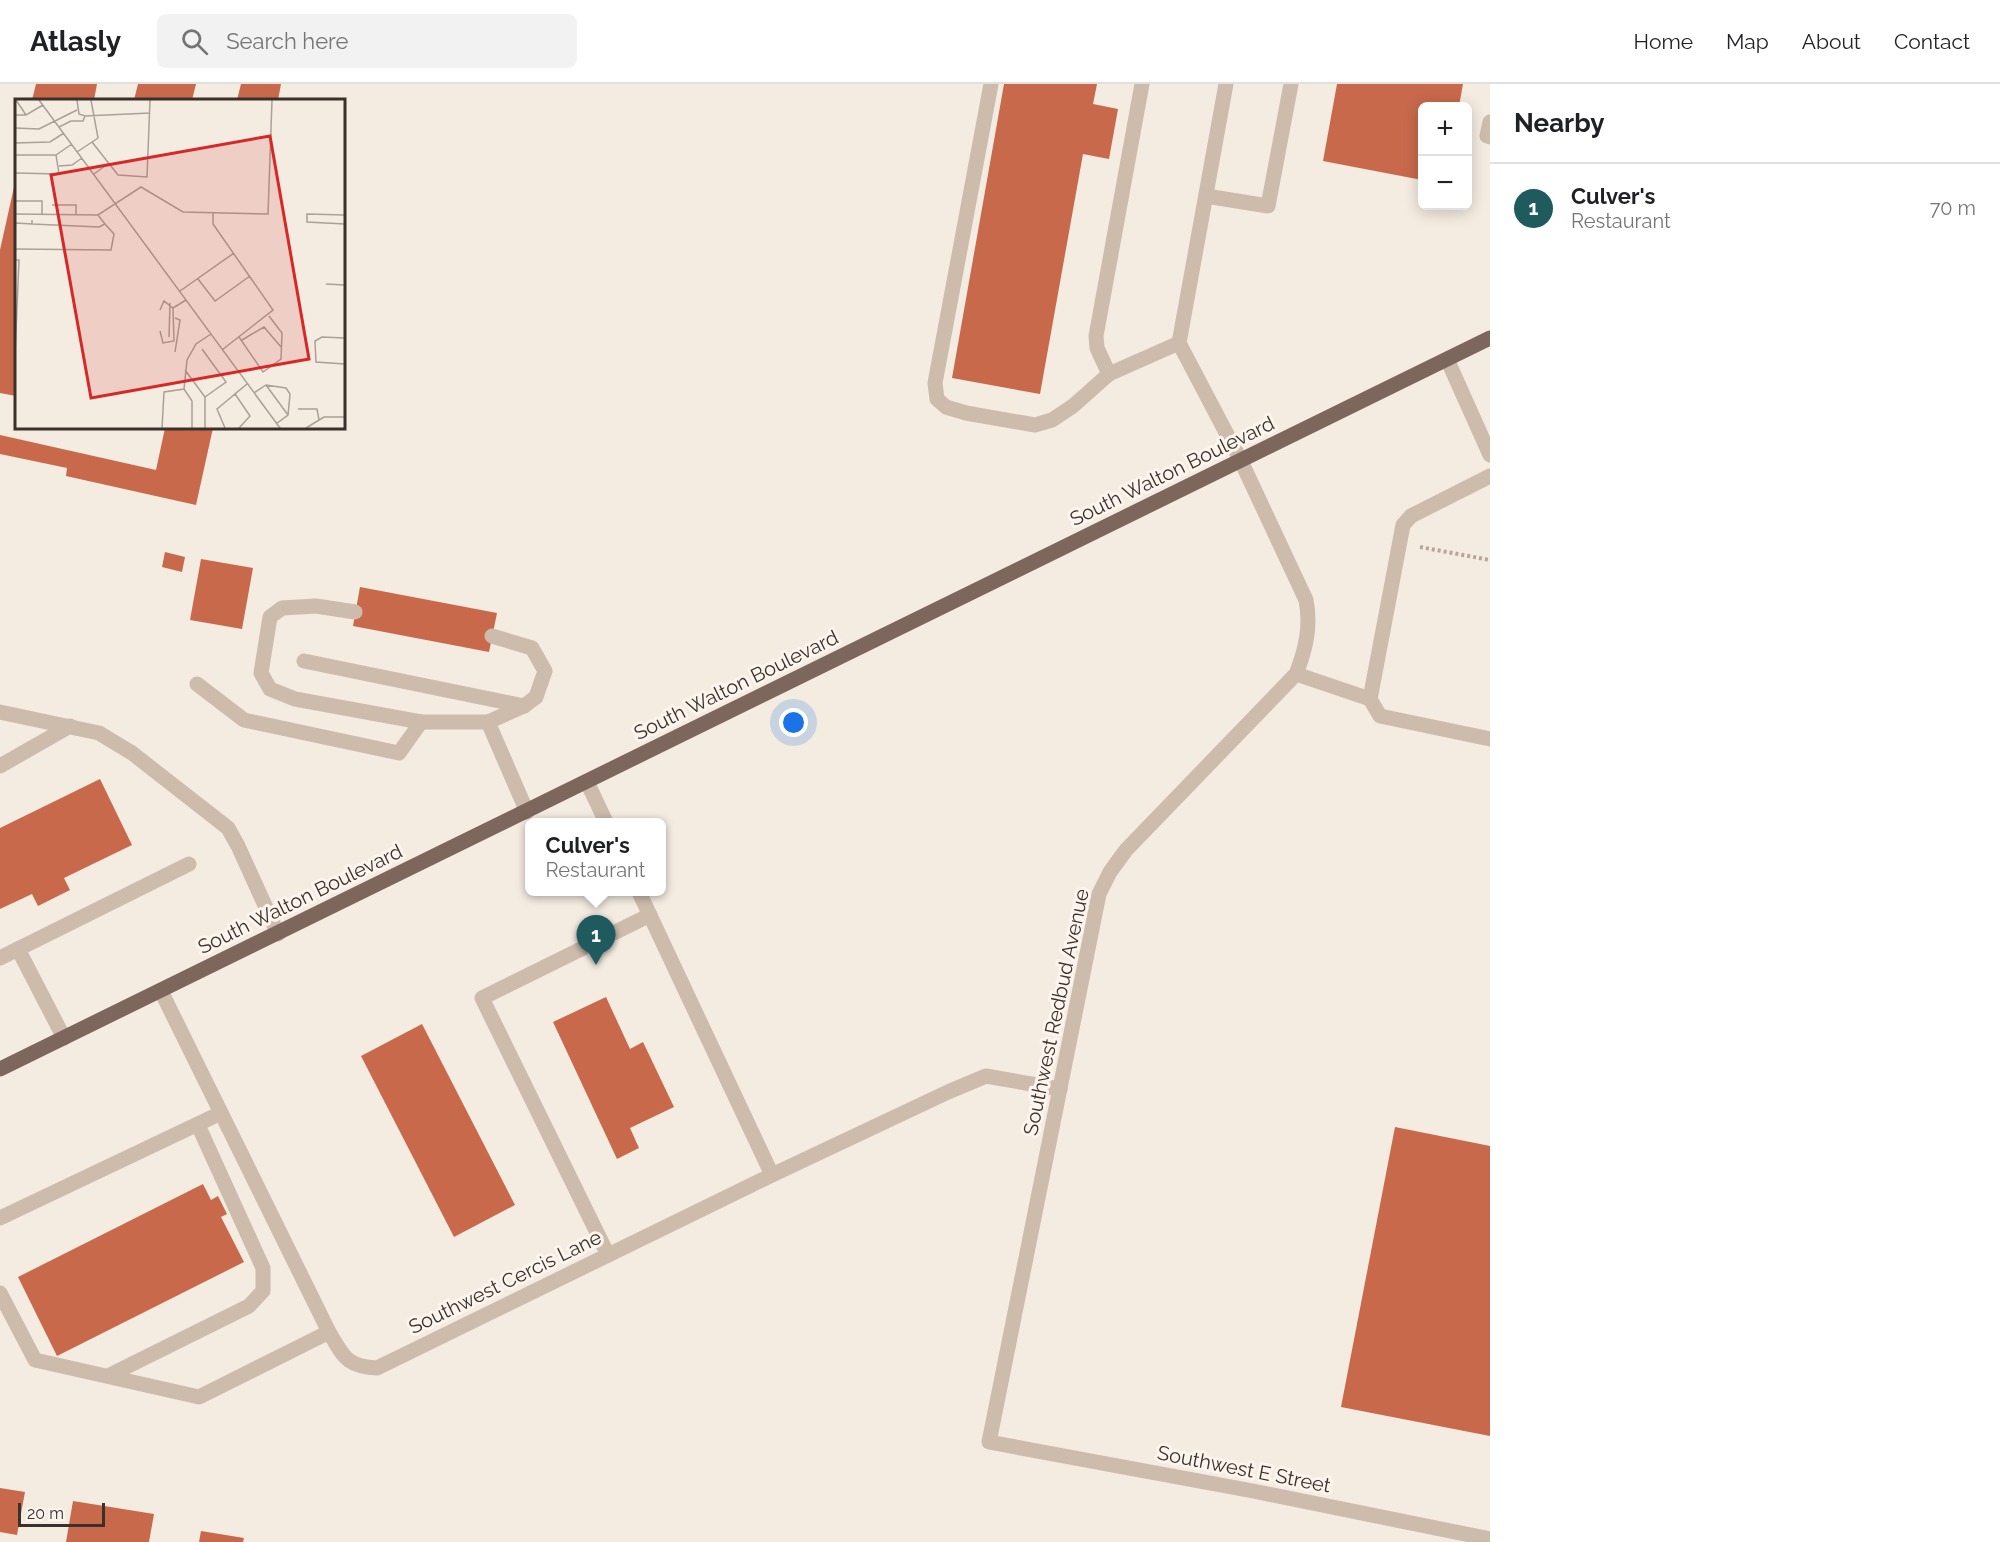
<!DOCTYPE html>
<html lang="en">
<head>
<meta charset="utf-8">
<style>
	:root { --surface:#fff; --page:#f2f2f2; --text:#202124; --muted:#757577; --line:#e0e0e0; --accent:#1f5a5e }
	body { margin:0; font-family:Raleway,sans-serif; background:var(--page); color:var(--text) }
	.controls { position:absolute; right:18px; top:18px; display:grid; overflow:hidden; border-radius:9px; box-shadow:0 3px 15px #0003 }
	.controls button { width:54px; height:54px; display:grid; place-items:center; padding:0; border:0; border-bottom:2px solid var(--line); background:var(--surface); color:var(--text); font:30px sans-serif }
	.scale { position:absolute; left:18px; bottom:15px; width:87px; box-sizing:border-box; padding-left:6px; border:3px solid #3b302b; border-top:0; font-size:16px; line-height:21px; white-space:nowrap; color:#3b302b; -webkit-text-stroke:4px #fbf5ee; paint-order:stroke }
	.you { position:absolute; left:794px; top:639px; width:21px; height:21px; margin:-15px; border:4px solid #fff; border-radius:50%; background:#1a73e8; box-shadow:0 0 0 9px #1a73e833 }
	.badge { display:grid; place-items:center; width:39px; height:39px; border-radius:50%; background:var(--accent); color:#fff; font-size:20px; font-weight:700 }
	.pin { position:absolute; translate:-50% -50px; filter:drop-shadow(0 2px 3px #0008) }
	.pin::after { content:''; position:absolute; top:32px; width:21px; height:18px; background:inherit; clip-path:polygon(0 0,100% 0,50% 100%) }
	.popup { position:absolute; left:525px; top:734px; width:141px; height:78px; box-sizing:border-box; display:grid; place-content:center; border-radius:9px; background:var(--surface); filter:drop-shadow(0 2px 4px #0005); font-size:20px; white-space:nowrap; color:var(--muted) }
	.popup b { font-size:22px; color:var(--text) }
	.popup::after { content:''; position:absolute; left:50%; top:100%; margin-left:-12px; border:12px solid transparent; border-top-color:var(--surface) }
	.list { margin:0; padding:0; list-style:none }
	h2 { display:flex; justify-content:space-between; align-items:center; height:78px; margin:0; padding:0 24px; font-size:26px }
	h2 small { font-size:20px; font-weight:400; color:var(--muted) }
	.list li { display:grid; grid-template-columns:39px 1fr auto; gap:18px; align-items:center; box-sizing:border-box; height:90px; padding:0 24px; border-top:2px solid var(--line) }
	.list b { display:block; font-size:22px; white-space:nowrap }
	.list p { margin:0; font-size:20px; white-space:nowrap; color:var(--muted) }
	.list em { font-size:20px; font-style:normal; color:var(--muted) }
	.icon { flex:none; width:33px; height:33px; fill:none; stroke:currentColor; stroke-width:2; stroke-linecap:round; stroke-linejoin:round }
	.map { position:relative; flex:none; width:1490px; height:1458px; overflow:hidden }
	header { display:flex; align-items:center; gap:36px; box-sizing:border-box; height:84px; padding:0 30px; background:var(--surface); border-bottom:2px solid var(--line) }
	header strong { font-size:28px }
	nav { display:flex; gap:33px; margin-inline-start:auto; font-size:21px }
	.search { width:420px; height:54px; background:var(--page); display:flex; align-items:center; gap:15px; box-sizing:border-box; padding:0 21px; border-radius:9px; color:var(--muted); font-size:22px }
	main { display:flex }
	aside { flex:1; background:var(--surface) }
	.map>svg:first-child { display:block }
	.building { fill:#c8694b }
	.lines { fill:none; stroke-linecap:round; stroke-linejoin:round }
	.path { stroke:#b9a596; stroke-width:4; stroke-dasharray:3 3; stroke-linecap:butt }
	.lane { stroke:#cdbbac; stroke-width:15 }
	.street { stroke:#cdbbac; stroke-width:15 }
	.primary { stroke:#7d675c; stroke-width:15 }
	.labels { text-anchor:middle; stroke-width:6; stroke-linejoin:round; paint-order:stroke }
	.street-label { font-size:20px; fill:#3b302b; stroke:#fbf5ee }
	.inset-road { fill:none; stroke:#aaa098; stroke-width:1.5 }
	.view { fill:#d62828; fill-opacity:0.15; stroke:#d62828; stroke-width:3 }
	.inset-edge { fill:none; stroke:#3b302b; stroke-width:3 }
</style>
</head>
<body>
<header>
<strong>Atlasly</strong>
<div class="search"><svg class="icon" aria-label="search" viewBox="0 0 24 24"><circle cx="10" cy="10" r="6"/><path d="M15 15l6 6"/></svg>Search here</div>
<nav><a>Home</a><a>Map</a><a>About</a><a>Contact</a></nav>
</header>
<main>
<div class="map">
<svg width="1490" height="1458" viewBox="0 0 1490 1458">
	<rect width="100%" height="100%" fill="#f4ebe1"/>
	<g class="building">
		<path d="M36 0H97L94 16H32Z"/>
		<path d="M138 0H196L192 16H134Z"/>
		<path d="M241 0H281L278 16H237Z"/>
		<path d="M1004 0H1097L1093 20 1118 25 1109 75 1083 70 1040 310 952 294Z"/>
		<path d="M1337 0H1463L1459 22H1422V96L1323 77Z"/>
		<path d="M16 94V312L0 309V166Z"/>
		<path d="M165 344H213L196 421 66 392 67 384 0 370V351L156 386Z"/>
		<path d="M165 468 185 473 182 488 162 483Z"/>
		<path d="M201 475 253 484 242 545 190 536Z"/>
		<path d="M360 503 497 529 489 568 353 542Z"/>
		<path d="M100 695 132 761 64 794 70 806 38 822 32 810 0 825V744Z"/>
		<path d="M606 913 630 965 643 958 674 1023 630 1044 639 1064 617 1075 553 938Z"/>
		<path d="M422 940 515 1121 454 1153 361 972Z"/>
		<path d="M1395 1043 1490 1062V1352L1341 1323Z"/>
		<path d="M203 1100 211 1116 218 1112 227 1130 221 1133 244 1178 57 1272 18 1193Z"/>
		<path d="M0 1404 25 1408 17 1451 0 1448Z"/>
		<path d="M73 1417 154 1430 149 1458H66Z"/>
		<path d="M201 1447 244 1454 243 1458H199Z"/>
	</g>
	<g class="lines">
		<path class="path" d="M1420 463 1490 476"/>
		<g class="lane">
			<path d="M991 0 935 299 937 315 946 323 966 329 1035 341 1052 336 1073 322 1109 290"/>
			<path d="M1142 0 1096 252 1097 264 1109 290 1179 259"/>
			<path d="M1226 0 1179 259 1241 377"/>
			<path d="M1490 38 1487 52 1490 53"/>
			<path d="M1206 112 1268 122 1291 0"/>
			<path d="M1447 275 1490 371"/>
			<path d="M1490 392 1411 432 1403 441 1370 615 1380 632 1490 655"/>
			<path d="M355 528 316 522 282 524 270 533 261 589 270 605 295 615 421 638H488"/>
			<path d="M492 552 532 564 545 587 536 613 524 622 488 638 527 728"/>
			<path d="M304 577 524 622"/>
			<path d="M1296 590 1370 615"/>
			<path d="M197 600 244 636 399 669 421 638"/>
			<path d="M0 628 99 649 132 669 228 744 238 762 278 850"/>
			<path d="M0 682 70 642"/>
			<path d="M587 698 606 738"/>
			<path d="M639 808 772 1091"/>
			<path d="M18 865 64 954"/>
			<path d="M0 874 189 780"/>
			<path d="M161 907 329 1248C344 1273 346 1282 377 1284L772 1091 948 1008 986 992 1060 1005"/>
			<path d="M0 1134 221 1029"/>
			<path d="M608 1171 482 914 650 831"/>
			<path d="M0 1209 35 1276 199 1313 329 1248"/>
			<path d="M108 1292 249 1222 263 1207V1184L198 1041"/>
		</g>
		<path class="street" d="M1241 377 1306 516C1311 542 1306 565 1296 590L1126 766 1110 788 1099 810 989 1358 1253 1407 1490 1455"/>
		<path class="primary" d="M0 985 1490 254"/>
	</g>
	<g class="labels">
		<g class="street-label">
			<text transform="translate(1172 387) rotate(-26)" y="7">South Walton Boulevard</text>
			<text transform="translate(736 601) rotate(-26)" y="7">South Walton Boulevard</text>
			<text transform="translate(300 815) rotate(-26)" y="7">South Walton Boulevard</text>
			<text transform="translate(1056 928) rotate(-78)" y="7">Southwest Redbud Avenue</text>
			<text transform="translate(505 1198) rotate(-26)" y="7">Southwest Cercis Lane</text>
			<text transform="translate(1244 1385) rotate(11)" y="7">Southwest E Street</text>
		</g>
	</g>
	<g transform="translate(15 15)">
		<rect width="330" height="330" fill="#f4ebe1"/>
		<path class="inset-road" d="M1 1 11 16M24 1 265 329M62 1 64 15 70 17 135 14M0 16H11L28 6M44 28 56 22H68L70 17M0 29 24 30 62 11M77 43 103 76 132 78 135 1M0 44 35 43 49 34M62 53 83 39 76 1M0 56H41L44 75 0 74M41 56 57 45M44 67 57 66 67 59M79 75 94 64M0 102H27V115M37 106H61V115M198 114V125L258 211 207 251M0 115 83 116 126 88 168 113 253 115 257 1M330 116 292 115V123L330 125M0 124 17 125V121M17 125 84 128 90 125 83 116M0 150 96 151 99 135 90 125M0 161H4L0 256M183 180 200 202 235 177M311 185 330 186M165 192 219 154M145 211 149 202 158 209 171 201M160 219 165 221 160 253M145 232 148 244 159 242 158 209M154 238 155 204M224 238 248 273 266 260 267 234 254 217M330 239 307 238 300 242 301 263 330 265M227 241 249 228 266 248M187 250 211 283 190 298M170 271 190 298V329M251 286 273 316M169 290 177 302V329M239 294 251 286 271 289 275 295 273 316 261 325M283 310H302L304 321M147 329 149 293 169 290 172 261 181 245 196 235M210 329 202 310 220 295M224 329 235 317 220 295 232 285M291 329 309 318H330"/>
		<path class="view" d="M255 37 294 260 76 299 36 76Z"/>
		<rect width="330" height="330" class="inset-edge"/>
	</g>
</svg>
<div class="controls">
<button>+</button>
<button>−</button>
</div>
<div class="scale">20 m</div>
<div class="you"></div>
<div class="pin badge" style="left:596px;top:881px">1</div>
<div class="popup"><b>Culver's</b>Restaurant</div>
</div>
<aside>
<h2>Nearby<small></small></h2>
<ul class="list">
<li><span class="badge">1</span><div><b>Culver's</b><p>Restaurant</p></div><em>70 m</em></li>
</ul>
</aside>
</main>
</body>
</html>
